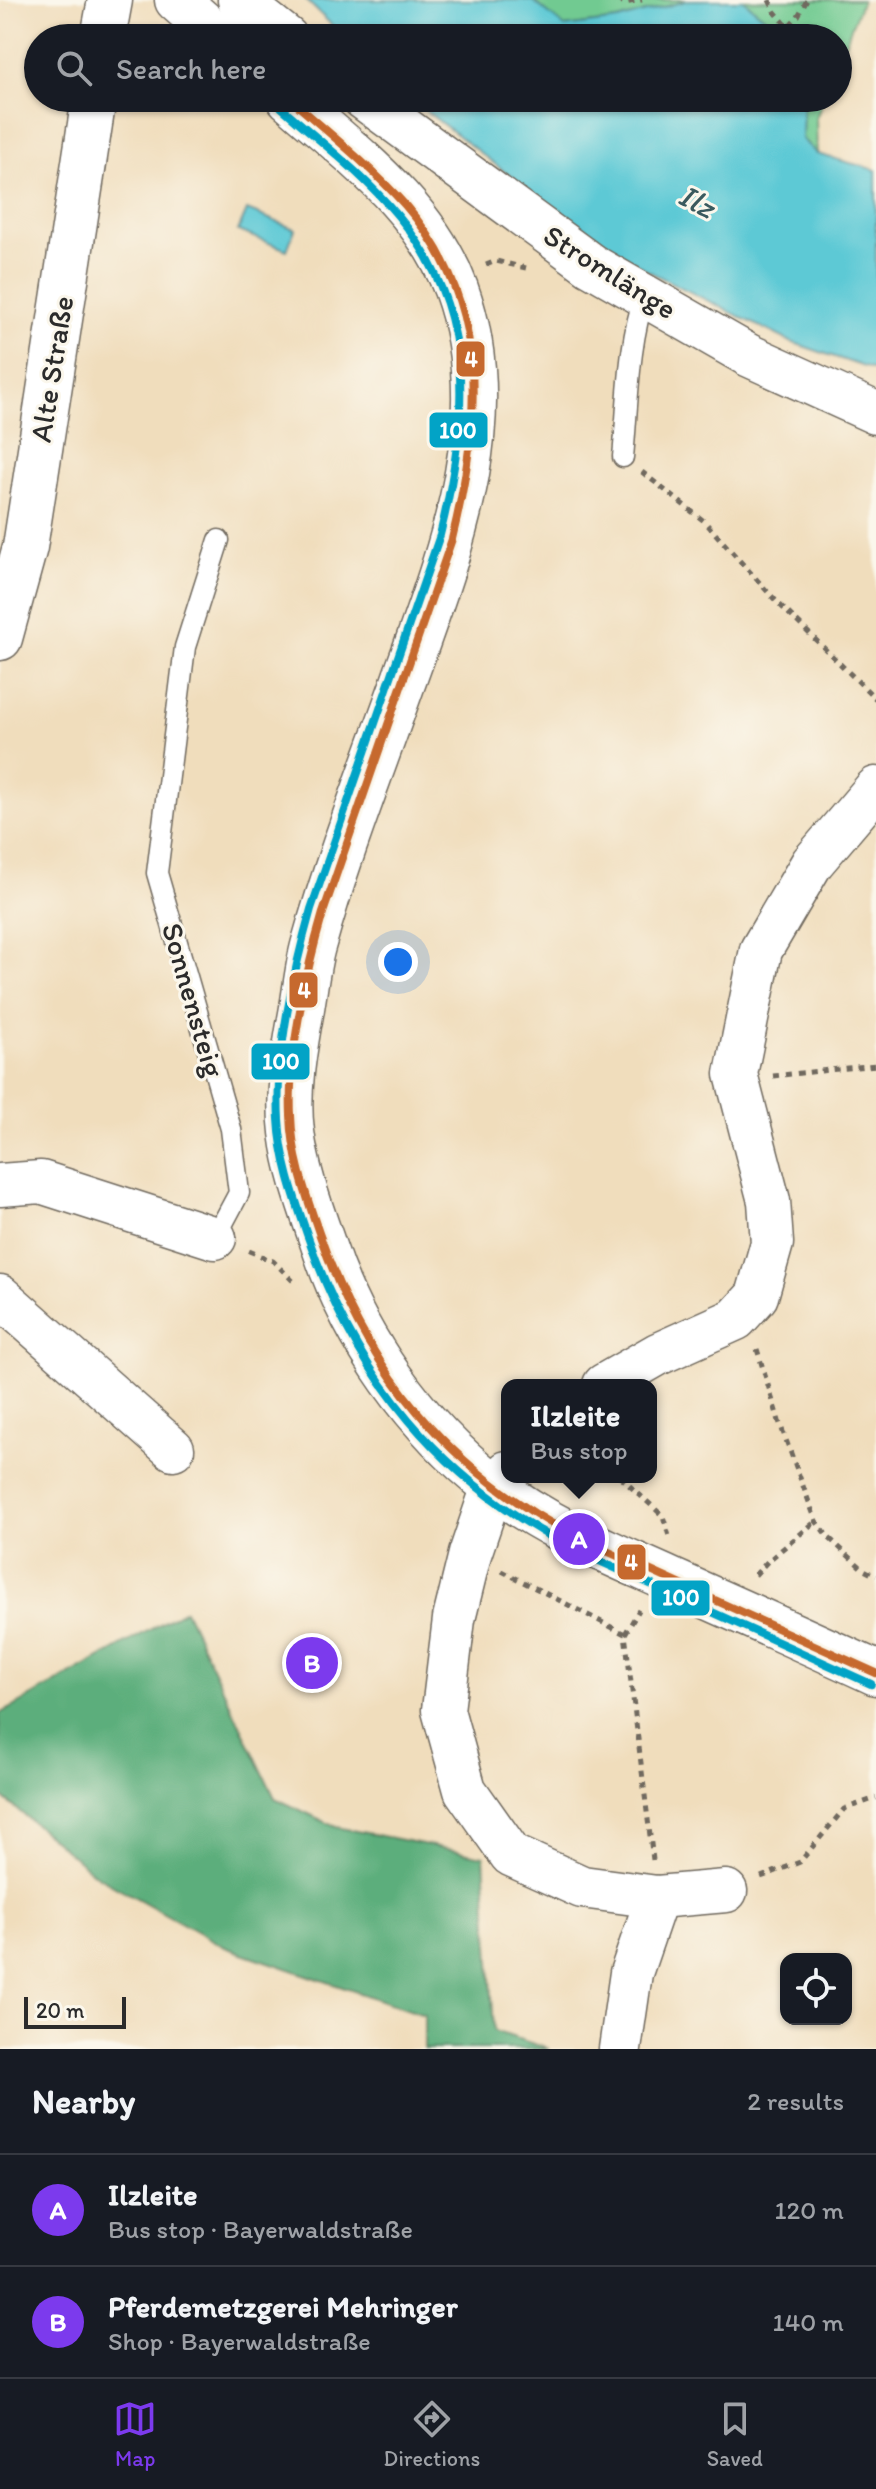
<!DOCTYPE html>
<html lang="en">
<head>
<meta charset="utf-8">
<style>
	:root { --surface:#171b24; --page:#20242c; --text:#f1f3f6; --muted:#9ea1a6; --line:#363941; --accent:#7c3aed }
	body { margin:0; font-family:Itim,sans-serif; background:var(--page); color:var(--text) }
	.controls { position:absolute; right:24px; bottom:24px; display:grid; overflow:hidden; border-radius:16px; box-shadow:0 2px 6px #0004 }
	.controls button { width:72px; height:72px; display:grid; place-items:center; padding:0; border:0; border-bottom:2px solid var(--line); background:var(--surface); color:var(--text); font:40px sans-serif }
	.scale { position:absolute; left:24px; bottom:20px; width:102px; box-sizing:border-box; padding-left:8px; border:4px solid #2b2b2b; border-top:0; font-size:22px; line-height:28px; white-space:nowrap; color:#2b2b2b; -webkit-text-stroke:6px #fbf7ec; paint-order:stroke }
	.you { position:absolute; left:398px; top:962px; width:28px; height:28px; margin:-20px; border:6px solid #fff; border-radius:50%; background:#1a73e8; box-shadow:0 0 0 12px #1a73e833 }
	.badge { display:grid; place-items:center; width:52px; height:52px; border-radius:50%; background:var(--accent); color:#fff; font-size:26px; font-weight:700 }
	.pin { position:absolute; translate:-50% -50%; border:4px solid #fff; box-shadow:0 2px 8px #0006 }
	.popup { position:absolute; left:501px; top:1379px; width:156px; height:104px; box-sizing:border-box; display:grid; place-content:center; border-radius:16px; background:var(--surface); filter:drop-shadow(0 2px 6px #0005); font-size:26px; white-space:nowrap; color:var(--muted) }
	.popup b { font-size:30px; color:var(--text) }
	.popup::after { content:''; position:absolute; left:50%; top:100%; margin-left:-16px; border:16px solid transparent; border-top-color:var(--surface) }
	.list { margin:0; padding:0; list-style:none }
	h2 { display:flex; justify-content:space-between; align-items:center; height:104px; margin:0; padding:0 32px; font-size:34px }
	h2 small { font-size:26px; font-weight:400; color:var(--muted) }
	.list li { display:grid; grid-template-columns:52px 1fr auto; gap:24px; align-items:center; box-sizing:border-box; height:112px; padding:0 32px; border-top:2px solid var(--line) }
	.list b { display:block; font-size:30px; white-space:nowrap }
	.list p { margin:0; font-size:26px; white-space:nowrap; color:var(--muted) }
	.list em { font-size:26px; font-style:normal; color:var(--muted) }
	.icon { flex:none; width:44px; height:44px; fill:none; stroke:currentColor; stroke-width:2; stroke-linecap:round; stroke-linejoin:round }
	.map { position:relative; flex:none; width:876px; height:2049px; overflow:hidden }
	.search { position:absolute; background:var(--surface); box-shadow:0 2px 6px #0004; left:24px; right:24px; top:24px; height:88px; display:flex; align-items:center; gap:20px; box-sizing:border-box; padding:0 28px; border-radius:44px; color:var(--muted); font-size:30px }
	.sheet { height:328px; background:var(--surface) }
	nav { display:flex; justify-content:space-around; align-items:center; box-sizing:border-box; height:112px; border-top:2px solid var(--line); background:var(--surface); font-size:22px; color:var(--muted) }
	nav a { display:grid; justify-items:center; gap:4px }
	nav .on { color:var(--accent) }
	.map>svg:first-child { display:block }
	.green { fill:#71ca91; stroke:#4e7a5e; stroke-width:2 }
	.forest { fill:#5cae7b; stroke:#446c53; stroke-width:2 }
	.water { fill:#5dc9d5; stroke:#447a80; stroke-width:2 }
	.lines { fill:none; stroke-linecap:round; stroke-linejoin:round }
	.service-casing { stroke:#70695e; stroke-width:23 }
	.minor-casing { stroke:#70695e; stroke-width:45 }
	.tertiary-casing { stroke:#70695e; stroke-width:47 }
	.primary-casing { stroke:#70695e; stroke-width:47 }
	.path { stroke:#70695e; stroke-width:5; stroke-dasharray:6 6; stroke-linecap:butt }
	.service { stroke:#fff; stroke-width:20 }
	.minor { stroke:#fff; stroke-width:42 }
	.tertiary { stroke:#fff; stroke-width:44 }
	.primary { stroke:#fff; stroke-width:44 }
	.bus-1-casing { stroke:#fbf7ec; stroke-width:14 }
	.bus-2-casing { stroke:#fbf7ec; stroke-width:14 }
	.bus-1 { stroke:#c6692e; stroke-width:8 }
	.bus-2 { stroke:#02a3c6; stroke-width:8 }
	.labels { text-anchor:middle; stroke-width:6; stroke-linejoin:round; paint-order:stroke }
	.street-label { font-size:30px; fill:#2b2b2b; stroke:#fbf7ec }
	.water-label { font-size:32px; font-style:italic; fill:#3a5a5e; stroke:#fbf7ec }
	.line-badge { stroke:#fbf7ec; stroke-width:3 }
	.badge-label { font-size:22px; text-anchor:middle; font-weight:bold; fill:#fff }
</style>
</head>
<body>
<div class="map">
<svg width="876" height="2049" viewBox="0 0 876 2049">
	<rect width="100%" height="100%" fill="#fbf7ec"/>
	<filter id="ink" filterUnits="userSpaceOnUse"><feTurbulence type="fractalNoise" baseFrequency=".0125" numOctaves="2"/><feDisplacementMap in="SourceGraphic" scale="16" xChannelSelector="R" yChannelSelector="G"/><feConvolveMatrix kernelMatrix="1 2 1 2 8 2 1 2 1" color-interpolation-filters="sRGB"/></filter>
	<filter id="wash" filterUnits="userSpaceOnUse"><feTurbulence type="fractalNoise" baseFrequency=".006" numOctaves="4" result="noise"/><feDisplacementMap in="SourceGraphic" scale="32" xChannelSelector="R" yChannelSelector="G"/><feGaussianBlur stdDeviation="1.8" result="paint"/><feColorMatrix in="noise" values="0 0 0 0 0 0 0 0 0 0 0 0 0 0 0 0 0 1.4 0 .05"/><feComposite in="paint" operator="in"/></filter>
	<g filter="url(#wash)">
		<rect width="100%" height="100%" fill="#f0ddbc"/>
		<g class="green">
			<path d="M532 0H689L618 20 564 27Z"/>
			<path d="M743 0H862L838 61V38H790Z"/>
			<path d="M803 98H824L816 118 817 154 802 139Z"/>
		</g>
		<path class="forest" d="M185 1610 275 1798 336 1827 484 1856 494 2031 549 2049H424V2015L225 1947 97 1876 0 1795V1714Z"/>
		<g class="water">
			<path d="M306 0H532L565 27 618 20 689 0H743L790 38H345Z"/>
			<path d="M409 98H803L802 139 817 154 876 170V371L791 342 646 270 522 185Z"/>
			<path d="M247 210 295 229 287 250 238 231Z"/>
		</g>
	</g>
	<g filter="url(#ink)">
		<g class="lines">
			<defs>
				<g id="service">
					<path d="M623 457C628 408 628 341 645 296"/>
					<path d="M215 1238 239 1193 231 1129 157 873 185 647 219 540"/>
				</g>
				<g id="minor">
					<path d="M239 0 287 38"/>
					<path d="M363 98 591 265 748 355 876 413"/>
					<path d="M0 1185 41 1182 215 1238"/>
					<path d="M0 1296 173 1449"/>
					<path d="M604 1385 658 1354 736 1319 757 1296 772 1243 769 1201 736 1074 761 950 812 863 876 788"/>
					<path d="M507 1472 493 1486 470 1554 454 1619 443 1710 465 1790 511 1855 582 1887 657 1897 726 1891"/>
					<path d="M620 2049 631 1973 657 1897"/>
				</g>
				<g id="tertiary">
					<path d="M103 38 110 0"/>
					<path d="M0 638 25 547 94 98"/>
				</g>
				<g id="primary">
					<path d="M177 0 220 38"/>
					<path d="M289 98C352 154 426 207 456 289 504 421 447 559 403 683 372 770 338 857 313 946 307 968 305 992 301 1014 294 1052 287 1094 292 1132 297 1172 311 1209 324 1247 354 1339 416 1426 493 1486 546 1527 608 1552 668 1579 737 1610 807 1641 876 1673"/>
				</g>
			</defs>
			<use href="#service" class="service-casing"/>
			<use href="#minor" class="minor-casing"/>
			<use href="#tertiary" class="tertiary-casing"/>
			<use href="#primary" class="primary-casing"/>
			<g class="path">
				<path d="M617 0 625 3 642 0"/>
				<path d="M769 0 775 12 788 27 798 16 807 0"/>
				<path d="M486 265 496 261 526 268"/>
				<path d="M642 472 704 521 777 602 876 699"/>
				<path d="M773 1076 876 1065"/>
				<path d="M249 1251 273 1261 293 1281"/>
				<path d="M757 1349 779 1421 816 1521 828 1537 864 1570 876 1576"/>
				<path d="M620 1477 663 1516 669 1536"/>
				<path d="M502 1571 625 1634 653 1860"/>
				<path d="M755 1575 768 1561 816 1521"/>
				<path d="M625 1634 639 1610"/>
				<path d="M761 1877 800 1862 844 1809 876 1798"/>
			</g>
			<use href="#service" class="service"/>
			<use href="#minor" class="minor"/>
			<use href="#tertiary" class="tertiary"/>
			<use href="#primary" class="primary"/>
			<defs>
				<path id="bus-1" d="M289 98C329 133 370 166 405 205 491 303 481 421 452 539L323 913C306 971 288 1055 291 1115 292 1156 306 1195 319 1233 366 1370 448 1471 578 1538L876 1673"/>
				<path id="bus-2" d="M281 107C321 142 364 175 398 216 478 311 468 422 440 535L311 909C294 969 275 1057 279 1119 281 1160 295 1199 308 1237 356 1377 440 1480 573 1549L871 1684"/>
			</defs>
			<use href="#bus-1" class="bus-1-casing"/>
			<use href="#bus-2" class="bus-2-casing"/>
			<use href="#bus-1" class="bus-1"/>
			<use href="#bus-2" class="bus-2"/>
		</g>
	</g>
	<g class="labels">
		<g class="street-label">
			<text transform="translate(610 272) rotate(32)" y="10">Stromlänge</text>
			<text transform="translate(52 369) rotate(-81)" y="10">Alte Straße</text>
			<text transform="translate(193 1000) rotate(74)" y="10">Sonnensteig</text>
		</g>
		<g class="water-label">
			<text transform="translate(697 201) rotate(28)" y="11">Ilz</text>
		</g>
	</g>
	<g class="line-badge">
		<rect x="455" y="340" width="31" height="38" rx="8" fill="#c6692e"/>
		<rect x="428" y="411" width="61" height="38" rx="8" fill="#02a3c6"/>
		<rect x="288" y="971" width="31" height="38" rx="8" fill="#c6692e"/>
		<rect x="250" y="1042" width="61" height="39" rx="8" fill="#02a3c6"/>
		<rect x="616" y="1543" width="31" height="38" rx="8" fill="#c6692e"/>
		<rect x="650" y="1579" width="61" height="38" rx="8" fill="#02a3c6"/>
	</g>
	<g class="badge-label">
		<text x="471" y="367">4</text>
		<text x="458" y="438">100</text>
		<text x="304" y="998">4</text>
		<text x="281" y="1069">100</text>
		<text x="631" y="1570">4</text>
		<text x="681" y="1605">100</text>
	</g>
</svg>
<div class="controls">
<button><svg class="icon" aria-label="locate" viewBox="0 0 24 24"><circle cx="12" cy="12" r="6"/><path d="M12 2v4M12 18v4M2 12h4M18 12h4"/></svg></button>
</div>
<div class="scale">20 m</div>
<div class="you"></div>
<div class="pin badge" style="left:579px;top:1539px">A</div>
<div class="popup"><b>Ilzleite</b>Bus stop</div>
<div class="pin badge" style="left:312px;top:1663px">B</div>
<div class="search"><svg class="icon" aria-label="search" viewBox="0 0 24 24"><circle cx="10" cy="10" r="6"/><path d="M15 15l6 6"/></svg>Search here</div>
</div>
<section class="sheet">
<h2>Nearby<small>2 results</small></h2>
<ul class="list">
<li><span class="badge">A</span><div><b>Ilzleite</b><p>Bus stop · Bayerwaldstraße</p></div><em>120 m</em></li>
<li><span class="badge">B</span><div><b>Pferdemetzgerei Mehringer</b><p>Shop · Bayerwaldstraße</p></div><em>140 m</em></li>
</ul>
</section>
<nav>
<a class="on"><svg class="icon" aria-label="map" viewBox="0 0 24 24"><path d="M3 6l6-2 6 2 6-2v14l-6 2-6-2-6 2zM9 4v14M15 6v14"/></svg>Map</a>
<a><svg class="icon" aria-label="directions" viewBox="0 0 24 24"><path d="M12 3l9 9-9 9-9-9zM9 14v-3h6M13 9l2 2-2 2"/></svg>Directions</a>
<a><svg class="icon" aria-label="saved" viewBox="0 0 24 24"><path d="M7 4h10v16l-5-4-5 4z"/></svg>Saved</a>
</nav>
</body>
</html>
